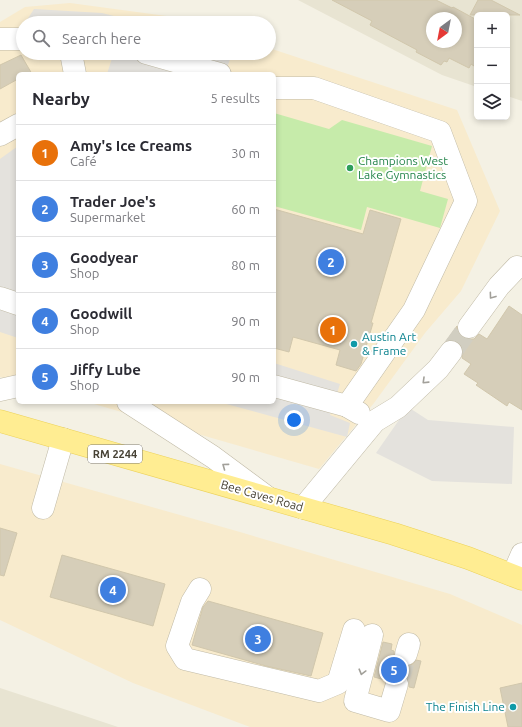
<!DOCTYPE html>
<html lang="en">
<head>
<meta charset="utf-8">
<style>
	:root { --surface:#fff; --page:#f2f2f3; --text:#2b2b33; --muted:#7c7c81; --line:#e1e1e2; --accent:#ff5110 }
	body { margin:0; font-family:Ubuntu,sans-serif; background:var(--page); color:var(--text) }
	.controls { position:absolute; right:12px; top:12px; display:grid; overflow:hidden; border-radius:6px; box-shadow:0 2px 6px #0003 }
	.controls button { width:36px; height:36px; display:grid; place-items:center; padding:0; border:0; border-bottom:1px solid var(--line); background:var(--surface); color:var(--text); font:20px sans-serif }
	.compass { position:absolute; left:426px; top:12px; width:36px; height:36px; border-radius:50%; background:var(--surface); box-shadow:0 2px 6px #0003; rotate:212deg }
	.you { position:absolute; left:294px; top:420px; width:14px; height:14px; margin:-10px; border:3px solid #fff; border-radius:50%; background:#1a73e8; box-shadow:0 0 0 6px #1a73e833 }
	.badge { display:grid; place-items:center; width:26px; height:26px; border-radius:50%; background:var(--accent); color:#fff; font-size:13px; font-weight:700 }
	.pin { position:absolute; translate:-50% -50%; border:2px solid #fff; box-shadow:0 1px 4px #0006 }
	.list { margin:0; padding:0; list-style:none }
	h2 { display:flex; justify-content:space-between; align-items:center; height:52px; margin:0; padding:0 16px; font-size:17px }
	h2 small { font-size:13px; font-weight:400; color:var(--muted) }
	.list li { display:grid; grid-template-columns:26px 1fr auto; gap:12px; align-items:center; box-sizing:border-box; height:56px; padding:0 16px; border-top:1px solid var(--line) }
	.list b { display:block; font-size:15px; white-space:nowrap }
	.list p { margin:0; font-size:13px; white-space:nowrap; color:var(--muted) }
	.list em { font-size:13px; font-style:normal; color:var(--muted) }
	.icon { flex:none; width:22px; height:22px; fill:none; stroke:currentColor; stroke-width:2; stroke-linecap:round; stroke-linejoin:round }
	.map { position:relative; flex:none; width:522px; height:727px; overflow:hidden }
	.search { position:absolute; background:var(--surface); box-shadow:0 2px 6px #0003; left:16px; top:16px; width:260px; height:44px; display:flex; align-items:center; gap:10px; box-sizing:border-box; padding:0 14px; border-radius:22px; color:var(--muted); font-size:15px }
	.panel { position:absolute; background:var(--surface); box-shadow:0 2px 6px #0003; left:16px; top:72px; width:260px; height:332px; border-radius:6px }
	.map>svg:first-child { display:block }
	.residential { fill:#e8e4d2; fill-rule:evenodd }
	.commercial { fill:#f8ebcd }
	.green { fill:#c6ebaa }
	.parking { fill:#e4e2dd }
	.building { fill:#d6ceb9; stroke:#d1c7ac; fill-rule:evenodd }
	.lines { fill:none; stroke-linecap:round; stroke-linejoin:round }
	.minor-tunnel { stroke:#d1cec1; stroke-width:22; stroke-dasharray:22 11; stroke-linecap:butt }
	.minor-casing { stroke:#c0baa6; stroke-width:23 }
	.major-casing { stroke:#ecd25a; stroke-width:23 }
	.minor { stroke:#fff; stroke-width:22 }
	.major { stroke:#ffed92; stroke-width:22 }
	.oneway { stroke:#a2a09a }
	.leisure-dot { fill:#2e9e5b; stroke:#fff; stroke-width:1.5 }
	.culture-dot { fill:#0f9aa8; stroke:#fff; stroke-width:1.5 }
	.labels { text-anchor:middle; stroke-width:4; stroke-linejoin:round; paint-order:stroke }
	.shield { fill:#fff; stroke:#7e7a71; stroke-width:1 }
	.shield-label { font-size:11px; font-weight:bold; fill:#464134 }
	.leisure-label { font-size:12px; fill:#27864d; stroke:#fff; text-anchor:start }
	.culture-label { font-size:12px; fill:#0d838f; stroke:#fff; text-anchor:start }
	.street-label { font-size:12px; fill:#464134; stroke:#fff }
</style>
</head>
<body>
<div class="map">
<svg width="522" height="727" viewBox="0 0 522 727">
	<rect width="100%" height="100%" fill="#f4f1e4"/>
	<g class="residential">
		<path d="M298 0H522V101L507 96V15H477V87L442 75ZM432 18H456V42H432Z"/>
		<path d="M0 688 82 715 118 727H0Z"/>
	</g>
	<g class="commercial">
		<path d="M70 3 174 17 192 23H23V53H269V48L457 110 500 211 461 291 425 333 374 403 319 469 87 402H274V74H18V382L0 377V22L25 7Z"/>
		<path d="M0 464 240 532 450 594 522 625V727H250L133 683 0 620Z"/>
	</g>
	<path class="green" d="M274 113 329 129 342 120 432 146 420 191 448 199 440 228 367 207 361 230 274 206Z"/>
	<g class="parking">
		<path d="M34 9 102 13 142 23H31L27 20Z"/>
		<path d="M98 53H232L225 74H107L113 55Z"/>
		<path d="M18 146V338L0 332V159Z"/>
		<path d="M274 363 340 384 330 415 350 423 347 437 219 402H274Z"/>
		<path d="M408 407 428 420 514 427 512 484 432 481 376 453Z"/>
	</g>
	<g class="building">
		<path d="M332 0H436L452 8 453 7 477 20V68L471 64 469 68 449 58 447 62 444 61 441 65 416 52 417 50 370 25 372 21ZM432 18H456V42H432Z"/>
		<path d="M478 0H491L520 15H470Z"/>
		<path d="M21 55 32 74H18V79L0 89V65Z"/>
		<path d="M274 209 363 234 370 210 401 219 371 323H373L361 364 356 371 336 365 340 350 293 337 289 352 274 348Z"/>
		<path d="M509 306 522 315V410L509 402 507 406 476 385 478 383 464 374 471 364 462 358 463 353 462 347 458 342 453 340H447L457 326 458 332 462 337 468 339H474L479 334 487 339Z"/>
		<path d="M0 528 17 533 4 576 0 575Z"/>
		<path d="M62 555 165 584 153 626 50 597Z"/>
		<path d="M208 601 323 633 311 676 266 666 192 645 203 607Z"/>
		<path d="M383 642 392 644 391 650 394 651V657L397 662 402 666H409L414 663 416 660 421 661 414 688 409 687V681L406 676 400 672H394L389 675 385 680 374 677Z"/>
		<path d="M522 683V727H508L500 688Z"/>
	</g>
	<g class="lines">
		<g class="minor-tunnel">
			<path d="M451 352 469 327"/>
			<path d="M397 684 406 654"/>
		</g>
		<defs>
			<g id="minor">
				<path d="M0 39H23"/>
				<path d="M71 53 75 74"/>
				<path d="M146 53 220 74"/>
				<path d="M274 88H314L440 132 466 201 414 310 347 406"/>
				<path d="M0 135 18 125"/>
				<path d="M0 298 18 304"/>
				<path d="M469 327 499 286 517 267"/>
				<path d="M274 386 347 406 359 413"/>
				<path d="M0 390 18 386"/>
				<path d="M128 402 213 457 267 497"/>
				<path d="M43 508 63 439"/>
				<path d="M303 508 375 421 398 407 438 369 451 352"/>
				<path d="M513 575 522 554"/>
				<path d="M200 589 192 602 177 646 185 659 319 691 338 683 354 630"/>
				<path d="M372 635 355 701 389 711 397 684"/>
				<path d="M406 654 409 644"/>
			</g>
			<path id="major" d="M0 421 394 534 468 558 522 579"/>
		</defs>
		<use href="#minor" class="minor-casing"/>
		<use href="#major" class="major-casing"/>
		<use href="#minor" class="minor"/>
		<use href="#major" class="major"/>
	</g>
	<defs><path id="oneway-chevron" d="M-2-3.5L2.5 0L-2 3.5" fill="none" stroke-width="1.6" stroke-linecap="round" stroke-linejoin="round"/></defs>
	<g class="oneway">
		<use href="#oneway-chevron" transform="translate(492 296) rotate(126)"/>
		<use href="#oneway-chevron" transform="translate(425 381) rotate(136)"/>
		<use href="#oneway-chevron" transform="translate(225 466) rotate(-144)"/>
		<use href="#oneway-chevron" transform="translate(362 672) rotate(105)"/>
	</g>
	<circle class="leisure-dot" cx="350" cy="168" r="4"/>
	<g class="culture-dot">
		<circle cx="354" cy="344" r="4"/>
		<circle cx="513" cy="707" r="4"/>
	</g>
	<g class="labels">
		<rect class="shield" x="88" y="445" width="54" height="18" rx="3"/>
		<g class="shield-label">
			<text x="115" y="458">RM 2244</text>
		</g>
		<g class="leisure-label">
			<text x="358" y="165">Champions West<tspan x="358" dy="14">Lake Gymnastics</tspan></text>
		</g>
		<g class="culture-label">
			<text x="362" y="341">Austin Art<tspan x="362" dy="14">&amp; Frame</tspan></text>
			<text x="505" y="711" text-anchor="end">The Finish Line</text>
		</g>
		<g class="street-label">
			<text transform="translate(262 496) rotate(16)" y="4">Bee Caves Road</text>
		</g>
	</g>
</svg>
<div class="controls">
<button>+</button>
<button>−</button>
<button><svg class="icon" aria-label="layers" viewBox="0 0 24 24"><path d="M12 4l9 5-9 5-9-5zM3 14l9 5 9-5"/></svg></button>
</div>
<svg class="compass" viewBox="-18 -18 36 36"><path d="M0-13l5 13h-10z" fill="#e53935"/><path d="M0 13l5-13h-10z" fill="#7c7c81"/></svg>
<div class="you"></div>
<div class="pin badge" style="left:333px;top:330px;background:#e8710a">1</div>
<div class="pin badge" style="left:331px;top:262px;background:#3f7fe0">2</div>
<div class="pin badge" style="left:258px;top:639px;background:#3f7fe0">3</div>
<div class="pin badge" style="left:113px;top:590px;background:#3f7fe0">4</div>
<div class="pin badge" style="left:394px;top:670px;background:#3f7fe0">5</div>
<div class="search"><svg class="icon" aria-label="search" viewBox="0 0 24 24"><circle cx="10" cy="10" r="6"/><path d="M15 15l6 6"/></svg>Search here</div>
<section class="panel">
<h2>Nearby<small>5 results</small></h2>
<ul class="list">
<li><span class="badge" style="background:#e8710a">1</span><div><b>Amy's Ice Creams</b><p>Café</p></div><em>30 m</em></li>
<li><span class="badge" style="background:#3f7fe0">2</span><div><b>Trader Joe's</b><p>Supermarket</p></div><em>60 m</em></li>
<li><span class="badge" style="background:#3f7fe0">3</span><div><b>Goodyear</b><p>Shop</p></div><em>80 m</em></li>
<li><span class="badge" style="background:#3f7fe0">4</span><div><b>Goodwill</b><p>Shop</p></div><em>90 m</em></li>
<li><span class="badge" style="background:#3f7fe0">5</span><div><b>Jiffy Lube</b><p>Shop</p></div><em>90 m</em></li>
</ul>
</section>
</div>
</body>
</html>
